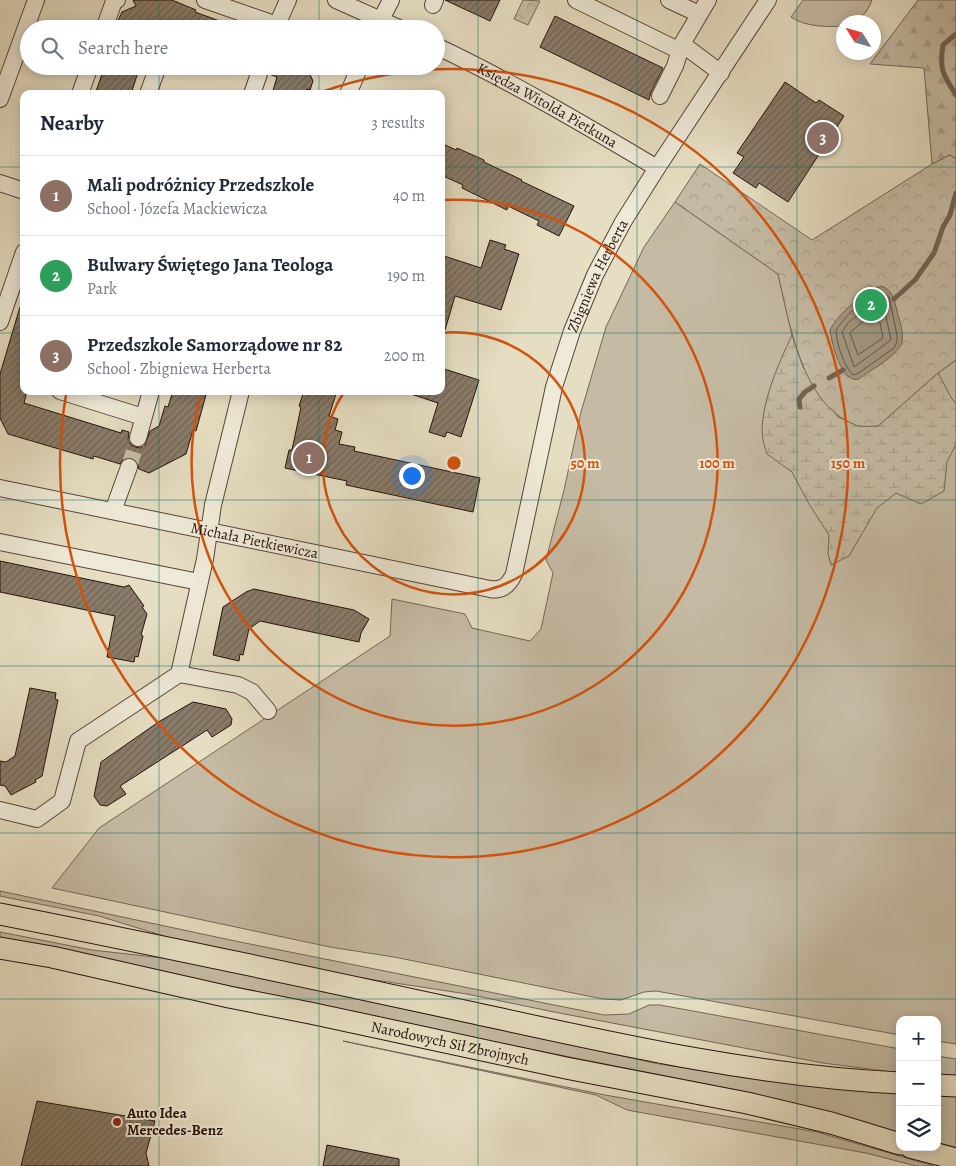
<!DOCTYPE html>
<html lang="en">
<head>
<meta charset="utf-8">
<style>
	:root { --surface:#fff; --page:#f6f6f7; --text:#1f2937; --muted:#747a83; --line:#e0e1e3; --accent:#2563eb }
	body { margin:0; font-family:Alegreya,serif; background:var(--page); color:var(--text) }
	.controls { position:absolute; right:15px; bottom:15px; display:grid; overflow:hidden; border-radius:10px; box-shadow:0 2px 12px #0003 }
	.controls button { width:45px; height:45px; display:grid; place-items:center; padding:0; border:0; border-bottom:1px solid var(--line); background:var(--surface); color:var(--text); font:25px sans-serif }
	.compass { position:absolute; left:836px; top:15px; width:45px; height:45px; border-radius:50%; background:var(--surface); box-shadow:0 2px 12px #0003; rotate:307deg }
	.you { position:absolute; left:411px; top:475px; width:18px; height:18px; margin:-12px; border:4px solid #fff; border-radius:50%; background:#1a73e8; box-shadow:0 0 0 8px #1a73e833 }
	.badge { display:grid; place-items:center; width:32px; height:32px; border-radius:50%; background:var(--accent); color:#fff; font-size:16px; font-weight:700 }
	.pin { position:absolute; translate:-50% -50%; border:2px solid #fff; box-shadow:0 1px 5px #0006 }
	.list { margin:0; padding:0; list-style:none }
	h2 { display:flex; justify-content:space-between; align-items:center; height:65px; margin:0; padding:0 20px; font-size:21px }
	h2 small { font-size:16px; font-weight:400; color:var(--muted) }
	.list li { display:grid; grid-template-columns:32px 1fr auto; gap:15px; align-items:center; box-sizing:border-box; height:80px; padding:0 20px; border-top:1px solid var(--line) }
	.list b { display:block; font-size:19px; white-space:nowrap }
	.list p { margin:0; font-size:16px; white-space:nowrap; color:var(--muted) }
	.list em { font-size:16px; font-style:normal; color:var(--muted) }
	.icon { flex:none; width:28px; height:28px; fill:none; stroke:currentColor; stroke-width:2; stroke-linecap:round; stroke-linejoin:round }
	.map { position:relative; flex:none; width:956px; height:1166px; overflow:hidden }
	.search { position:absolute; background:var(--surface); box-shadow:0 2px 12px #0003; left:20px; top:20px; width:425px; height:55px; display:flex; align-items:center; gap:12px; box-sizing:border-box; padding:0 18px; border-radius:28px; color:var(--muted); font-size:19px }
	.panel { position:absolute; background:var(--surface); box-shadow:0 2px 12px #0003; left:20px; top:90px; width:425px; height:305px; border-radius:10px }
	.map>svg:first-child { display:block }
	.grass { fill:#c5bba4; stroke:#756657 }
	.forest { fill:url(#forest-firs); stroke:#756657 }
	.wetland { fill:url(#wetland-marsh); stroke:#756657 }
	.park { fill:url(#park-crowns); stroke:#756657 }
	.water { fill:#a49984; stroke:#716353 }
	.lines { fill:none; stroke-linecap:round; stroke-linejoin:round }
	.shore { stroke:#645647; stroke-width:1 }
	.stream { stroke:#716353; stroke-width:5 }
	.building { fill:url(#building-hatch); stroke:#25120a }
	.minor-tunnel { stroke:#c9bfa7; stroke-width:16; stroke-dasharray:16 8; stroke-linecap:butt }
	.minor-casing { stroke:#554538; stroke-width:18 }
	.major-casing { stroke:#25120a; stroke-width:23 }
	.minor { stroke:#efead8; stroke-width:16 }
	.major { stroke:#e6dec3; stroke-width:21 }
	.grid { fill:none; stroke:#0f766e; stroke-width:1; stroke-opacity:0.55 }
	.ring { fill:none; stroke:#d4520c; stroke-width:2.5 }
	.poi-dot { fill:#8f2418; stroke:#efead8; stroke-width:2 }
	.labels { text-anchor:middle; stroke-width:4; stroke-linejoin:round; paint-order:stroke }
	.street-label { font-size:15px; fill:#25120a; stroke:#efead8 }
	.poi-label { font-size:15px; font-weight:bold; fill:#25120a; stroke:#efead8; text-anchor:start }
	.centre { fill:#d4520c; stroke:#efead8; stroke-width:2.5 }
	.ring-label { font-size:15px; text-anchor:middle; font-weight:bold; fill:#d4520c; stroke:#efead8; stroke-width:4; stroke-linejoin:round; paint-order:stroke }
</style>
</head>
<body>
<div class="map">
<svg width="956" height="1166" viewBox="0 0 956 1166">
	<defs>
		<pattern id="forest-firs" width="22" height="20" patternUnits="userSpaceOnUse" patternTransform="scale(1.25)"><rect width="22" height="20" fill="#c5bba4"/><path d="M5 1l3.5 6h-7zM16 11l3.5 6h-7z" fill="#a9a08c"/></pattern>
		<pattern id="wetland-marsh" width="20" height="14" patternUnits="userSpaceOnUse" patternTransform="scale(1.25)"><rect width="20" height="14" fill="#c5bba4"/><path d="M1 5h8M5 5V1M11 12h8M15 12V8" fill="none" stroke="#a9a08c"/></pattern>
		<pattern id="park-crowns" width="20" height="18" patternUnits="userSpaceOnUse" patternTransform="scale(1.25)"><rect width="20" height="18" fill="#c5bba4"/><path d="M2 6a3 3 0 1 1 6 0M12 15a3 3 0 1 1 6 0" fill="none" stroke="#a9a08c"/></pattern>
		<pattern id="building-hatch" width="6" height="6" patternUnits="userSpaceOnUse" patternTransform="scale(1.25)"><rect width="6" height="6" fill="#897c6a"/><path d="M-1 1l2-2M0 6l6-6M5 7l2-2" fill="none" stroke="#706455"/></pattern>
	</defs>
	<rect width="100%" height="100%" fill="#e6dec3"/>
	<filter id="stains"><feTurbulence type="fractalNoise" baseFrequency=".004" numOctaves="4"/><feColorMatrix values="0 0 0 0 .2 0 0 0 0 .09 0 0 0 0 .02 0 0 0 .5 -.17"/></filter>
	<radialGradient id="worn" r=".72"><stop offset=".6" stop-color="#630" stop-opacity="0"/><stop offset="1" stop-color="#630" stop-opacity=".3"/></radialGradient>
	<g class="grass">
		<path d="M803 0H872C867 14 859 22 844 22L843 26C827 27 805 27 791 17Z"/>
		<path d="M675 202 778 274 792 335 803 367 938 373 956 360V1044L937 1041V1020H900V1035L656 991 644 992 621 1000 603 999 394 957 330 947 52 888 99 828 390 636 392 599 465 614 472 628 530 641 541 629 553 573 546 560 564 490 581 412 606 327 644 247Z"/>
		<path d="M0 891 240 942 604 1015 629 1014 649 1005H660L900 1049V1073L823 1063 554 1012 467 994 336 974 180 941 99 916 0 896Z"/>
		<path d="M0 932 92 950 172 959 659 1064 803 1085 900 1093V1135L824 1112 746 1092 399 1023 0 940Z"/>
		<path d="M343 1041 605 1095 817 1132 934 1166H916L866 1153 627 1110 596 1095Z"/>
		<path d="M937 1056 956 1059V1077L937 1076Z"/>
		<path d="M937 1095 956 1096V1151L937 1146Z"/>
	</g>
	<path class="forest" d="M918 0H956V159L950 155 932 164 924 68 870 64Z"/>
	<path class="wetland" d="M792 335 803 367 838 417 859 426H878L938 373 952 399 956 403V444L947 462 944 491 921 504 896 493 877 508 849 556 831 565 828 554 829 535 809 504 792 472 767 454C765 447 762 439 762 431 763 398 778 365 792 335Z"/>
	<g class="park">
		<path d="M523 0 540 1 528 25 514 19Z"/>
		<path d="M950 155 956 159V360L938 373 878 426C872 426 865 427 859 426 856 426 852 423 849 422 801 399 789 321 778 274L675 202 700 164 812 240 932 164Z"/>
	</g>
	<path class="water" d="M881 286C893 290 894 299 897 311 899 320 904 331 902 341 901 354 869 371 859 379 841 384 832 344 830 330 838 314 863 292 881 286Z"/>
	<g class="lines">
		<g class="shore">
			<path d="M882 292 889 297 897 335V342L894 348 857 374 853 375C843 365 837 344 836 331 842 318 868 294 882 292Z"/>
			<path d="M880 298 883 302 891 340 854 367 842 332 848 323Z"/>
			<path d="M876 311 878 313 883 338 858 355 850 333Z"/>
		</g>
		<g class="stream">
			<path d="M956 34 943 45C939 70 943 74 956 95"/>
			<path d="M894 299 915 280 934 253 943 227 950 215 956 193"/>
			<path d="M829 378 843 370"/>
			<path d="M800 407 799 399 805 392 814 386"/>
		</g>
	</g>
	<g class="building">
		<path d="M133 0H172L196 10 195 12 236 27 235 29H119L121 22 118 21 122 12 136 6Z"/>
		<path d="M445 0H500L490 21Z"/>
		<path d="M555 16 663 68 651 92 649 100 540 47Z"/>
		<path d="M105 66H140L131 94H95Z"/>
		<path d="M271 66H306L313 81 310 90 307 89 305 94H272L277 77 269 74Z"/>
		<path d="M785 82 816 103 819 100 844 116 788 202 759 183 756 188 733 173 744 157 737 153Z"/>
		<path d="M441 143 456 150 457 148 484 160V162L522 180 521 181 574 206 559 236 537 225 539 221 508 206 507 210 462 188 463 185 441 175Z"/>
		<path d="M490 240 506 245 504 249 519 254 501 310 455 296 445 330 441 329V255L481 268Z"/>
		<path d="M20 307 24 308V391H27L24 403 121 433 122 430 129 432 128 440 131 445 135 447 140 448 145 445 150 431 159 426 165 406 168 407 173 391H207L196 431 193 430 186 454 149 473 139 469 137 461 132 458 123 459 120 464 94 456 93 459 8 434 0 418V374Z"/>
		<path d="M441 368 479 380 461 437 447 432 445 437 429 432 438 403 411 394V391H441Z"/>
		<path d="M304 391H337L329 416 338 419 335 430 342 432 339 444 355 447 354 451 480 478 473 512 346 485 347 481 285 468 289 450H292L301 407 299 406Z"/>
		<path d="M0 561 124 587 129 585 144 606 142 607 147 614 141 635 143 636 138 657 135 656 134 662 107 657 115 616 0 592Z"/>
		<path d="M254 589 354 610 369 619 361 633 359 642 260 621 249 629 243 655 240 654 239 661 213 655 223 607 246 592Z"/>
		<path d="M30 688 56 693 55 699 58 700 42 776 35 780 36 782 11 795 5 786 0 785V761L6 762 15 756Z"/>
		<path d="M193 702 226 709 232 719 231 725 212 737 207 730 120 786 126 794 107 806 100 805 94 796 101 762 160 721Z"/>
		<path d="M37 1101 155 1121 146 1153 149 1166H21Z"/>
		<path d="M327 1145 399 1159V1166H323Z"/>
	</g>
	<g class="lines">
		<path class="minor-tunnel" d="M129 467 138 438"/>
		<defs>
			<g id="minor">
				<path d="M205 0 277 25 288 0"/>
				<path d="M336 0 401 29"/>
				<path d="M576 0 680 51"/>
				<path d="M669 0 699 14"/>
				<path d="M708 0 682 44 721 73"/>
				<path d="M433 5 435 0"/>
				<path d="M104 29 114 1 117 0"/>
				<path d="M376 29 391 0"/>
				<path id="s1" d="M436 46C512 82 585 125 657 168"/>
				<path d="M80 94 90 66"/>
				<path d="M148 94 158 66"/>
				<path d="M252 94 261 68"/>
				<path d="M348 94 360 66"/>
				<path d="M660 96 675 66 682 44"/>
				<path d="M0 99 36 0"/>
				<path d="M0 183 24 191"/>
				<path d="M0 322 24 252"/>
				<path d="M60 391 143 417"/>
				<path d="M138 438 151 391"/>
				<path id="s2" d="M0 488 490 589C502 591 509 585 514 574L554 387 572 331 595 275 623 222 657 168 768 0"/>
				<path d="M113 511 129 467"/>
				<path d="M0 542 199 582"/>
				<path d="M179 674 238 685 252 692 268 711"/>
				<path d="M0 810 37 819 62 801 78 741 179 674 205 559 213 505 241 391"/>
			</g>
			<g id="major">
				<path d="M0 914C157 945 313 978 469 1012 611 1043 754 1076 900 1083"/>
				<path id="s3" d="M0 948 52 957 229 997 310 1013 566 1068 747 1103 831 1123 900 1144"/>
				<path d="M937 1085 956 1086"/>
				<path d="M910 1147 956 1159"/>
			</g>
		</defs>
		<use href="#minor" class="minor-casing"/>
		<use href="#major" class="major-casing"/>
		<use href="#minor" class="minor"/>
		<use href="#major" class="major"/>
	</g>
	<path class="grid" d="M159 0V29M319 0V29M478 0V1166M637 0V1166M797 0V1166M159 66V94M319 66V94M0 167H24M441 167H956M0 333H24M441 333H956M159 391V1166M319 391V1166M0 500H956M0 666H956M0 833H956M0 999H956"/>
	<g class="ring">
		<path d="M441 333A131 131 0 1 1 344 392"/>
		<path d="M443 200A263 263 0 1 1 201 393"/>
		<path d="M319 93A394 394 0 1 1 66 395"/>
	</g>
	<circle class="poi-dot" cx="117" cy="1122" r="5"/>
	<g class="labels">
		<g class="street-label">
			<text dy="5" stroke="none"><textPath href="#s1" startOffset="126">Księdza Witolda Pietkuna</textPath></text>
			<text dy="5" stroke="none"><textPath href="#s2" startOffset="842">Zbigniewa Herberta</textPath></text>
			<text dy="5" stroke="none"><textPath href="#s2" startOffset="260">Michała Pietkiewicza</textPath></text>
			<text dy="5" stroke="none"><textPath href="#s3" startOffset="460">Narodowych Sił Zbrojnych</textPath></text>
		</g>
		<g class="poi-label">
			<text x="127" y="1118">Auto Idea<tspan x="127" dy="17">Mercedes-Benz</tspan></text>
		</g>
	</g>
	<circle cx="454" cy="463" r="8" class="centre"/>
	<g class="ring-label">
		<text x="585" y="468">50 m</text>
		<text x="717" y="468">100 m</text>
		<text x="848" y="468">150 m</text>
	</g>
	<rect width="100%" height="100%" filter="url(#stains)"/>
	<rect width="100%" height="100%" fill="url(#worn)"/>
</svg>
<div class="controls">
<button>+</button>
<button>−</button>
<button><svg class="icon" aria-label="layers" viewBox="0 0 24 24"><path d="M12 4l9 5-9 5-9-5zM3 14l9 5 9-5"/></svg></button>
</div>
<svg class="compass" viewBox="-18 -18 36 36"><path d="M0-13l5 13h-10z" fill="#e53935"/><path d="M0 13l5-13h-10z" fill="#747a83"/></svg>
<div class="you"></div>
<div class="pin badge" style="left:309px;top:458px;background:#8d6e63">1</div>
<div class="pin badge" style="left:871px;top:305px;background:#2e9e5b">2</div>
<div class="pin badge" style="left:823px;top:138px;background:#8d6e63">3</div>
<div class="search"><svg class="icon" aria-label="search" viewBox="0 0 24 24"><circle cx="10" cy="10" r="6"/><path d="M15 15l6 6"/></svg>Search here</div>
<section class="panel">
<h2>Nearby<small>3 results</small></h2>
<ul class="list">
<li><span class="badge" style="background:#8d6e63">1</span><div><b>Mali podróżnicy Przedszkole</b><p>School · Józefa Mackiewicza</p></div><em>40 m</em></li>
<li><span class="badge" style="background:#2e9e5b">2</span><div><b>Bulwary Świętego Jana Teologa</b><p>Park</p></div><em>190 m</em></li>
<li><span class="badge" style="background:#8d6e63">3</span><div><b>Przedszkole Samorządowe nr 82</b><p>School · Zbigniewa Herberta</p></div><em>200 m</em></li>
</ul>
</section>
</div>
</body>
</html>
